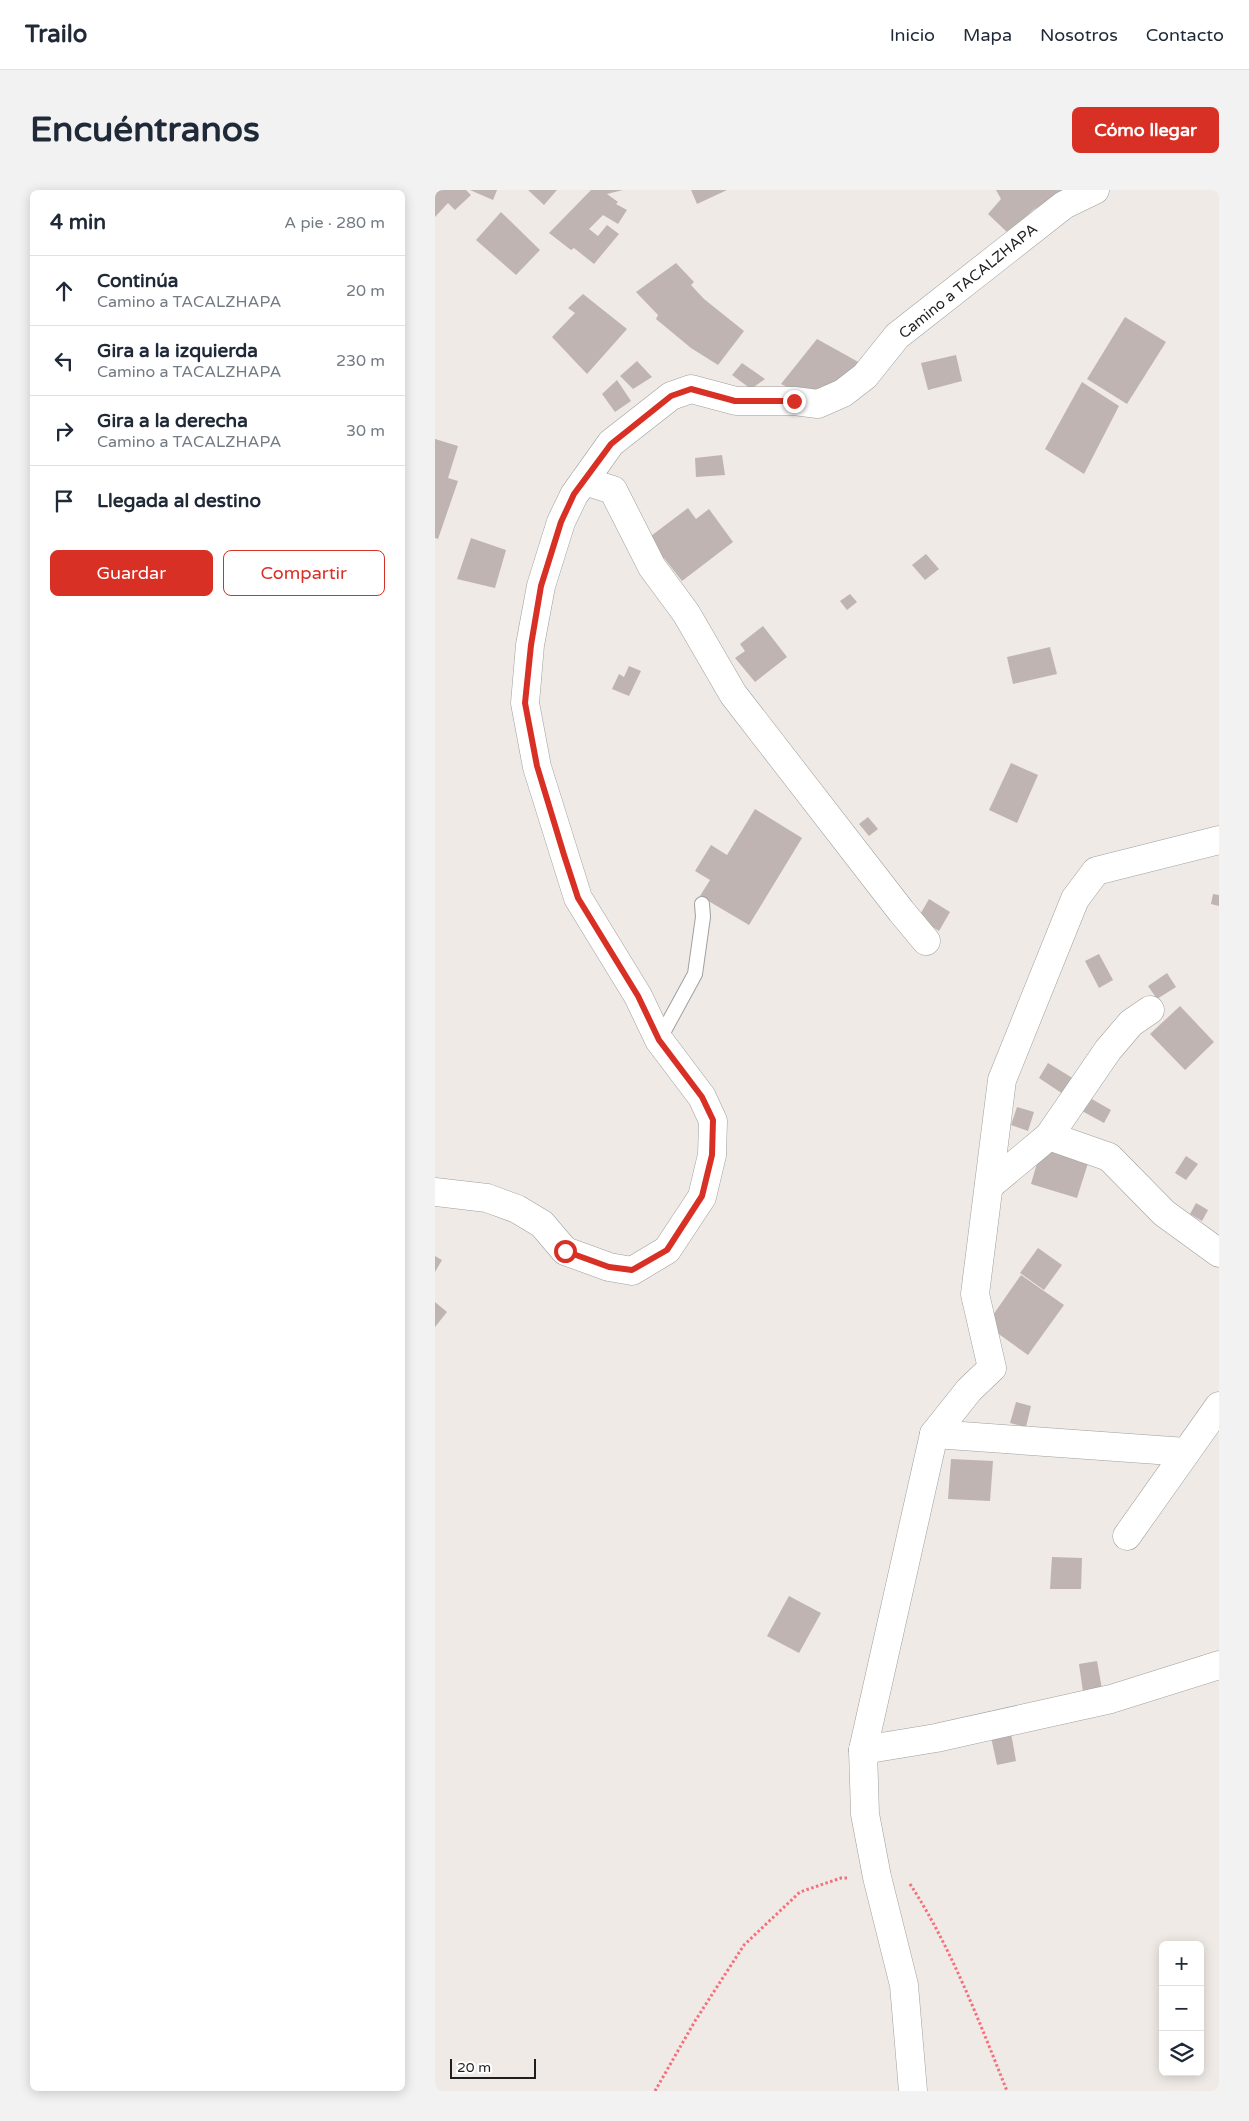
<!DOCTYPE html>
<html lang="es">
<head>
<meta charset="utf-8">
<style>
	:root { --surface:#fff; --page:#f2f2f3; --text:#1f2937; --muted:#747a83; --line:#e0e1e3; --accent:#d93025 }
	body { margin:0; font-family:"Varela Round",sans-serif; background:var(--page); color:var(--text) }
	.controls { position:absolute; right:15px; bottom:15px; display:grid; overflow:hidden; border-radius:8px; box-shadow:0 2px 12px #0003 }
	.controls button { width:45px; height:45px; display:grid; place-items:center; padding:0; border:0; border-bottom:1px solid var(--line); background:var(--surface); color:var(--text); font:25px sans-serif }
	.scale { position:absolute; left:15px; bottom:12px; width:86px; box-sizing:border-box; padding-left:5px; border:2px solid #1e1e1e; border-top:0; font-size:14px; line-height:18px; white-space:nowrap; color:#1e1e1e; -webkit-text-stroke:4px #fff; paint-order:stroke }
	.stop { position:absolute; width:15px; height:15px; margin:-11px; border:4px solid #d93025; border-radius:50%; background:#fff }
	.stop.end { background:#d93025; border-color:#fff; box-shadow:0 1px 5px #0008 }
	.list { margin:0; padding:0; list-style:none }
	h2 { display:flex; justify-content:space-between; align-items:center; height:65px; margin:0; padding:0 20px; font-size:21px }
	h2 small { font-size:16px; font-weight:400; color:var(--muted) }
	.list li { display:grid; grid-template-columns:32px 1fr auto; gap:15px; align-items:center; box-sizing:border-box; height:70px; padding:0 20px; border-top:1px solid var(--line) }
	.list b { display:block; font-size:19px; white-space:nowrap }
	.list p { margin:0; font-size:16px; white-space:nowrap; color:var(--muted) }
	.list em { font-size:16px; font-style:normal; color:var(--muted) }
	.actions { display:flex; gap:10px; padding:15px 20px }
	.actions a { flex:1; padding:11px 0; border:1px solid var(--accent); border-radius:8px; text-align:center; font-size:18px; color:var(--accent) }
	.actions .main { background:var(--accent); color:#fff }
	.icon { flex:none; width:28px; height:28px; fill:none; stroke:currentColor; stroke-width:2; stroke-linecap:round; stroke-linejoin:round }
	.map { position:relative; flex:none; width:784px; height:1901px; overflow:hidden; border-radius:8px }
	header { display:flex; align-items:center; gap:30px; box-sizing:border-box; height:70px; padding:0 25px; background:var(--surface); border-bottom:1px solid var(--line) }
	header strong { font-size:24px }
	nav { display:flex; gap:28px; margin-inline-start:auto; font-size:18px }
	.intro { display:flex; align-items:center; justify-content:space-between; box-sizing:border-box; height:120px; padding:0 30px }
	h1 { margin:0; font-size:35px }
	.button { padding:12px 22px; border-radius:8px; background:var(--accent); color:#fff; font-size:18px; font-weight:700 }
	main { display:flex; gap:30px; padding:0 30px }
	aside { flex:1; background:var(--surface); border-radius:8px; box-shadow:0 2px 12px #0003 }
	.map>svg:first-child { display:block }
	.building { fill:#bfb4b1 }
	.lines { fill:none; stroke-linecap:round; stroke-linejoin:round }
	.service-casing { stroke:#9f9f9f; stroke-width:16 }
	.minor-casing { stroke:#9f9f9f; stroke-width:29 }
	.path { stroke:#f5707d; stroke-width:3; stroke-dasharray:2.5 2.5; stroke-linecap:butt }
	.service { stroke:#fff; stroke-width:14 }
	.minor { stroke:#fff; stroke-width:28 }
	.route { stroke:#d93025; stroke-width:6 }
	.labels { text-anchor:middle; stroke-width:4; stroke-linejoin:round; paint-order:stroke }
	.street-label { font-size:15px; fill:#1e1e1e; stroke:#fff }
</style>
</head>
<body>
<header>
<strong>Trailo</strong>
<nav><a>Inicio</a><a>Mapa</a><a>Nosotros</a><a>Contacto</a></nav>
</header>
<div class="intro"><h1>Encuéntranos</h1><a class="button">Cómo llegar</a></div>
<main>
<aside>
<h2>4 min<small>A pie · 280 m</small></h2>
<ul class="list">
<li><svg class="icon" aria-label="ahead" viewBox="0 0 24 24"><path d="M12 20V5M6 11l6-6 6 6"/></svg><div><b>Continúa</b><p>Camino a TACALZHAPA</p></div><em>20 m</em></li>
<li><svg class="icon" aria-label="left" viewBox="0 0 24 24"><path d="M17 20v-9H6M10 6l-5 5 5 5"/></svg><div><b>Gira a la izquierda</b><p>Camino a TACALZHAPA</p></div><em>230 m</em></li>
<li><svg class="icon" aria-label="right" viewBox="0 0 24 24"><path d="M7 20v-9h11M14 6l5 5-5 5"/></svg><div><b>Gira a la derecha</b><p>Camino a TACALZHAPA</p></div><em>30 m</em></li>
<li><svg class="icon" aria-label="arrive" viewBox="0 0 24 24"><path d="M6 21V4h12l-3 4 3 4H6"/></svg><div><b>Llegada al destino</b></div></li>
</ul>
<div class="actions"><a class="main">Guardar</a><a>Compartir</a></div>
</aside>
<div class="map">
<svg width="784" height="1901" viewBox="0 0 784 1901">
	<rect width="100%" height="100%" fill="#efeae5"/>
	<g class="building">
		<path d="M0 0H31L36 5 20 20 13 13 0 27Z"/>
		<path d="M35 0H62L58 10Z"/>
		<path d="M93 0H122L109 15Z"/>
		<path d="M156 0H188L172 4 183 12 181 14 192 20 183 34 168 25 154 39 163 46 172 35 184 44 159 74 139 58 136 60 114 43Z"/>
		<path d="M256 0H292L262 14Z"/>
		<path d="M561 0H633L598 20 574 44 553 24 566 9Z"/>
		<path d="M66 22 105 60 81 85 41 50Z"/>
		<path d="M241 73 259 92 256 95 269 109 309 141 283 175 256 158 221 129 223 125 201 102Z"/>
		<path d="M148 104 192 139 152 184 117 147 140 123 133 118Z"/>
		<path d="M690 127 731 152 692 214 652 189Z"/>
		<path d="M382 149 427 174 378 210 346 194Z"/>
		<path d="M521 165 527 191 493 200 486 173Z"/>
		<path d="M202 171 217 187 198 199 185 186Z"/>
		<path d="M307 173 330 189 316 199 297 185Z"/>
		<path d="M182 190 196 211 180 222 167 204Z"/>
		<path d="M647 192 684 216 649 284 610 259Z"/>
		<path d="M0 249 23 256 13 288 23 291 3 349 0 348Z"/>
		<path d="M287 265 290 285 261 287 260 268Z"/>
		<path d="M253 318 261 329 274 319 298 352 247 391 229 368 223 372 208 352Z"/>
		<path d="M36 348 71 360 60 398 22 389Z"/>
		<path d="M491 364 504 379 490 390 477 375Z"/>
		<path d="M415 404 422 412 412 420 405 411Z"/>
		<path d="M328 436 352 467 320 492 300 468 310 461 305 454Z"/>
		<path d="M615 457 622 484 578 494 572 467Z"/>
		<path d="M194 476 206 481 194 506 177 499 184 484 189 487Z"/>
		<path d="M576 573 603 585 582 633 554 620Z"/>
		<path d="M320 619 367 648 314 735 265 706 275 690 260 681 276 655 292 665Z"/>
		<path d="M433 627 443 639 434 646 424 634Z"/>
		<path d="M778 704 784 705V716L776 714Z"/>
		<path d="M494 709 515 722 504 741 483 728Z"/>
		<path d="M664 764 678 790 664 798 650 771Z"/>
		<path d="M732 783 741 797 722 809 713 796Z"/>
		<path d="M745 816 779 852 750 880 715 844Z"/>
		<path d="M613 873 644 892 634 908 604 888Z"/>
		<path d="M655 908 676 920 669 933 647 921Z"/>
		<path d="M582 917 599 922 593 941 576 935Z"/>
		<path d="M606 959 653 973 642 1008 596 994Z"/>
		<path d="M751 966 763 974 751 990 740 983Z"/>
		<path d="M761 1013 773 1020 767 1031 755 1024Z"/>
		<path d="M603 1058 627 1075 609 1100 585 1083Z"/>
		<path d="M0 1066 7 1070 0 1082Z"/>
		<path d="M586 1085 629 1115 593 1165 551 1135Z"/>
		<path d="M0 1112 12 1122 0 1137Z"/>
		<path d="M581 1212 596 1216 591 1237 575 1233Z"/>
		<path d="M516 1269 558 1271 555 1311 513 1309Z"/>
		<path d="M617 1367 647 1368 646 1399H615Z"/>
		<path d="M354 1406 386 1423 364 1463 332 1446Z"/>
		<path d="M662 1471 667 1499 648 1502 644 1474Z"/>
		<path d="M576 1543 581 1571 562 1575 556 1547Z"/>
	</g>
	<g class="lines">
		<defs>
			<path id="service" d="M224 850 260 784 268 727 267 714"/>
			<g id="minor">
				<path d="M149 291 178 300 217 377 251 423 298 504 466 721 491 751"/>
				<path d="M614 946 674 967 729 1023 784 1063"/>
				<path d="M554 996 614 946 673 860 696 833 715 820"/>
				<path d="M0 1002 52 1008 82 1019 107 1034 130 1061 174 1077 197 1081 232 1060 267 1007 277 965 278 931 267 907 224 850 203 806 143 708 102 577 90 513 95 455 106 396 126 332 139 305 176 253 236 206 256 199 301 211H359L383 214 408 203 430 186 462 146 629 15 660 0"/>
				<path d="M499 1244 751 1262"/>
				<path d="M692 1346 784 1216"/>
				<path d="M428 1560 501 1548 676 1509 784 1475"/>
				<path d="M478 1901 469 1795 442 1687 430 1624 428 1560 499 1244 534 1200 557 1178 540 1104 567 890 640 709 661 681 784 650"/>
			</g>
		</defs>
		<use href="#service" class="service-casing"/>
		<use href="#minor" class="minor-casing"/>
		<g class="path">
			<path d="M475 1694C516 1757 544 1831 572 1901"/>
			<path d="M220 1901 260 1831 309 1755 365 1702 406 1688H414"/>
		</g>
		<use href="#service" class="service"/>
		<use href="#minor" class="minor"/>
	</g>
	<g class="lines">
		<path class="route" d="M130 1061 174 1077 197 1080 232 1060 267 1006 277 965 278 930 267 907 224 850 203 806 143 708 129 665 102 576 90 513 96 455 106 396 126 332 139 304 176 254 236 206 256 199 300 211H359"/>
	</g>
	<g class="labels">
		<g class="street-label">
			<text transform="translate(533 91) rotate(-39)" y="5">Camino a TACALZHAPA</text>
		</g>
	</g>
</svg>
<div class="controls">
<button>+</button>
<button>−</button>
<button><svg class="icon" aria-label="layers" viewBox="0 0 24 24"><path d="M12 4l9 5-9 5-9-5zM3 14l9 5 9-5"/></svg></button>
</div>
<div class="scale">20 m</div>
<div class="stop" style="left:130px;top:1061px"></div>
<div class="stop end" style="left:359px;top:211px"></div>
</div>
</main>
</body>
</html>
